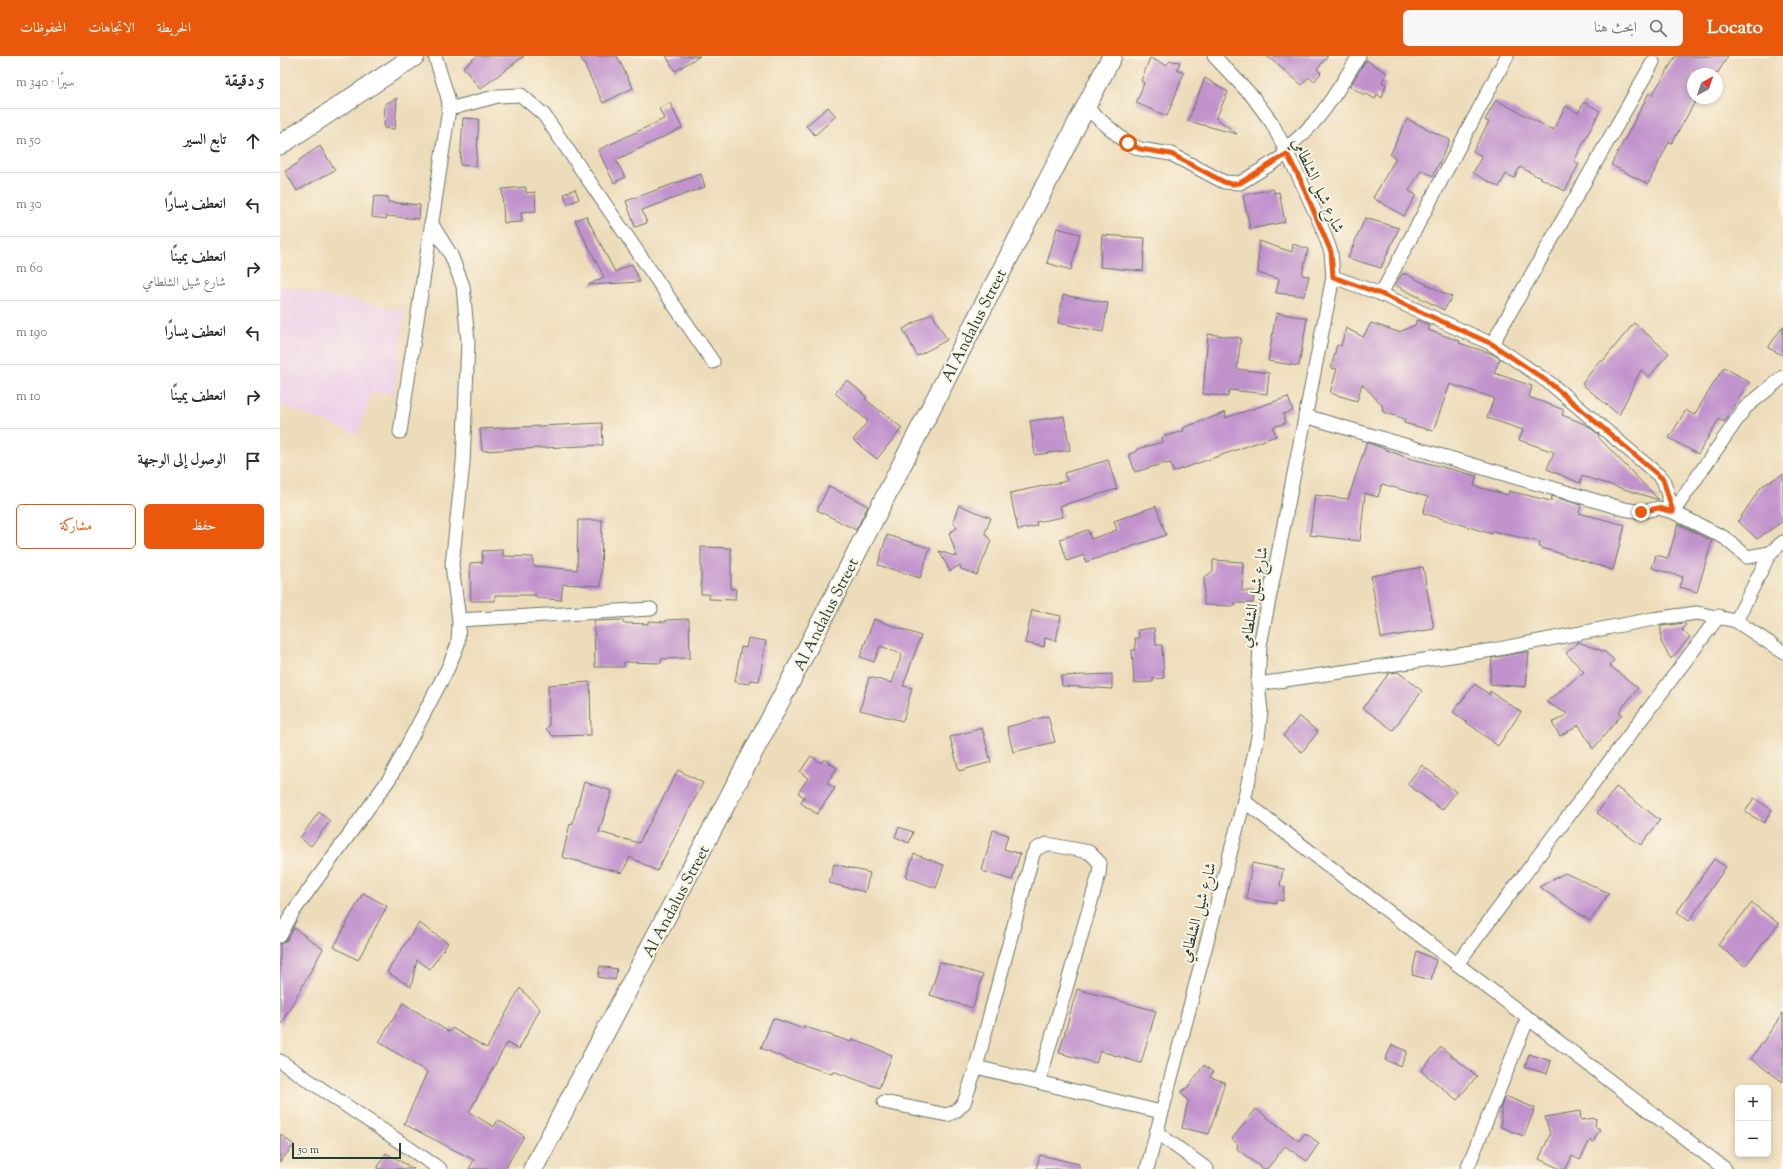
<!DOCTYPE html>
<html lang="ar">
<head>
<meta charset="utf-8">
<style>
	:root { --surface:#fff; --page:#f7f7f7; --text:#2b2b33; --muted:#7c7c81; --line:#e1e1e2; --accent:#ea580c }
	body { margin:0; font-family:"Sorts Mill Goudy",Amiri,serif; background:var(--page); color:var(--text); direction:rtl }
	.controls { position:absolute; right:12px; bottom:12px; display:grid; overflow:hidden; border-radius:6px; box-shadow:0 2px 6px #0003 }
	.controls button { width:36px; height:36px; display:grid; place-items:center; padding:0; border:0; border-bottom:1px solid var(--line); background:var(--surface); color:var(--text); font:20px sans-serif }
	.compass { position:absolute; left:1407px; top:12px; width:36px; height:36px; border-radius:50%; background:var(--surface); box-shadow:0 2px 6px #0003; rotate:40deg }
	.scale { position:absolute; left:12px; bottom:10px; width:109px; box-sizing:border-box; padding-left:4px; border:2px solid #1f3d34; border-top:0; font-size:11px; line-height:14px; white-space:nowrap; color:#1f3d34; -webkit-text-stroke:3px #fcf5e5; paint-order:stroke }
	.stop { position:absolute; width:12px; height:12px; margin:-9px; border:3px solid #ea580c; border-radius:50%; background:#fff }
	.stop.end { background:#ea580c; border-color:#fff; box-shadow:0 1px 4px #0008 }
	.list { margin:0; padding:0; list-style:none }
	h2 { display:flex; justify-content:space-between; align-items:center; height:52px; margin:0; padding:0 16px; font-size:17px }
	h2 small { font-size:13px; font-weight:400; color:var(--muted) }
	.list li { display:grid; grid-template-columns:26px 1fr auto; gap:12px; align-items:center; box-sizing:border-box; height:64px; padding:0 16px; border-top:1px solid var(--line) }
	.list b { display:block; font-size:15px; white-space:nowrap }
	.list p { margin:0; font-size:13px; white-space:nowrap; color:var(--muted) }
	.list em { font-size:13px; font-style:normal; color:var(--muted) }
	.actions { display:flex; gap:8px; padding:12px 16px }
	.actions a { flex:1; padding:9px 0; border:1px solid var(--accent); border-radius:6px; text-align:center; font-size:14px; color:var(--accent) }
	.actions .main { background:var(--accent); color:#fff }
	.icon { flex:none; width:22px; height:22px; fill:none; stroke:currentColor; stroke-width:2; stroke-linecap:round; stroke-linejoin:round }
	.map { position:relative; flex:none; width:1503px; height:1113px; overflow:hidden; direction:ltr }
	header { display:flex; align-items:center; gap:24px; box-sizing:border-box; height:56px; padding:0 20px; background:var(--accent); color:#fff }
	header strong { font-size:19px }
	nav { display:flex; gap:22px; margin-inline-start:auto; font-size:14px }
	.search { width:280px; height:36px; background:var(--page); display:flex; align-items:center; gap:10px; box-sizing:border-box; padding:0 14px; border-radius:6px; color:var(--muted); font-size:15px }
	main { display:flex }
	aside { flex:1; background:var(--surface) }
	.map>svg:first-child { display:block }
	.built { fill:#ecd1e9 }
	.building { fill:#c193cd }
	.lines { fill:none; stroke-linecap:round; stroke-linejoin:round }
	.minor-casing { stroke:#677563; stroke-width:15 }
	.secondary-casing { stroke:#677563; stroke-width:21 }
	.minor { stroke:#fff; stroke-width:13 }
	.secondary { stroke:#fff; stroke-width:19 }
	.route { stroke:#ea580c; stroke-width:5 }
	.labels { text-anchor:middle; stroke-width:4; stroke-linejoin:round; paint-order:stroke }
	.street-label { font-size:16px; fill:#1f3d34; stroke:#fcf5e5 }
</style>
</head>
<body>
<header>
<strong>Locato</strong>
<div class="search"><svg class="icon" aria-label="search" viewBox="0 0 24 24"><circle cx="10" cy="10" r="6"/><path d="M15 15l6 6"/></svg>ابحث هنا</div>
<nav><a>الخريطة</a><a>الاتجاهات</a><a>المحفوظات</a></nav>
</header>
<main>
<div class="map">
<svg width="1503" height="1113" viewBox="0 0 1503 1113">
	<rect width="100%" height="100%" fill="#fcf5e5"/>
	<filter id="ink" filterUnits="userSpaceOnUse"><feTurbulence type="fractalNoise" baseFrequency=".025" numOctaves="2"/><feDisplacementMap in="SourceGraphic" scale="8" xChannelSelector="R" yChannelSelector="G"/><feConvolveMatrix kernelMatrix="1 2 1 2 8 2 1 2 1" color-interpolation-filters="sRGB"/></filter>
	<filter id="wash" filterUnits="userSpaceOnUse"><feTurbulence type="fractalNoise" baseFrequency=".012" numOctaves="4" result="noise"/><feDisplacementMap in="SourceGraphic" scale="16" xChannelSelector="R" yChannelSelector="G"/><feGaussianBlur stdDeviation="0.9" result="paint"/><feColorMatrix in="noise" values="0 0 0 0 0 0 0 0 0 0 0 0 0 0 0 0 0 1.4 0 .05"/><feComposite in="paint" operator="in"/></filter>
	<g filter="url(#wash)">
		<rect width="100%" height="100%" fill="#eddcba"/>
		<path class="built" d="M0 230 125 255 114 338 92 336 77 378 0 349Z"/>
		<g id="blocks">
			<g class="building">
				<path d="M197 0H244L200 33 183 11Z"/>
				<path d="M300 0H337L353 32 323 47Z"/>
				<path d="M386 0H420L395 15Z"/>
				<path d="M987 0H1048L1037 13 1041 17 1034 26 1029 21 1022 29Z"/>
				<path d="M1396 0H1448L1437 18H1413V42H1417L1392 87 1389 86 1368 128 1331 109 1369 37 1372 39Z"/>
				<path d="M870 2 886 9 890 5 900 6 897 14 904 17 887 60 856 47 864 27 861 25Z"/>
				<path d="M1086 4 1107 17 1102 26 1106 28 1102 42 1097 38 1095 43 1085 37 1084 39 1070 30Z"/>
				<path d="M925 22 948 36 936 62 957 78 908 65Z"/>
				<path d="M117 42 115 73 104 72 105 48Z"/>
				<path d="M1216 44 1273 74 1286 50 1298 57 1304 46 1320 55 1294 105 1299 108 1285 135 1240 111 1234 122 1226 118 1219 131 1193 117 1202 100 1193 95 1209 66 1205 64Z"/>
				<path d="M390 47 402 72 336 104 345 121 334 127 318 94 384 63 379 52Z"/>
				<path d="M548 51 556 60 535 79 526 70Z"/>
				<path d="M183 62 199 63 196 110 180 109Z"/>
				<path d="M1127 63 1170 84 1153 120 1141 114 1129 135 1136 139 1124 160 1093 142 1116 102 1110 99Z"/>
				<path d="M40 90 55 114 17 135 5 115 20 106 19 104Z"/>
				<path d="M421 118 425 131 362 154 367 167 355 171 346 145Z"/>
				<path d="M246 131V137L255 136 256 155 241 156 242 166 224 167 222 133Z"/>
				<path d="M295 133 299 143 288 148 284 138Z"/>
				<path d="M993 133 994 137 999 136 1005 166 970 173 963 139Z"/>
				<path d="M94 140 108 141V146L140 149 139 163 107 160 106 163 92 161Z"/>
				<path d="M306 160 335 216 352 208 360 226 308 229 324 221 295 164Z"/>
				<path d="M1085 162 1119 172 1101 212 1068 202Z"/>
				<path d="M777 172 800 178 791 214 767 207Z"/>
				<path d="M822 179 865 182 863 215 820 211Z"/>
				<path d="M979 185 1012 196 1013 188 1028 193 1022 219 1029 220 1024 240 996 237 999 223 978 217Z"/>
				<path d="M1122 218H1126L1172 241 1164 254 1115 229Z"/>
				<path d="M783 239 828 247 823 276 778 267Z"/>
				<path d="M652 257 667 284 637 300 623 273Z"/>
				<path d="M996 257 1027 262 1019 310 988 305Z"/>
				<path d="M1136 264 1150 269 1148 274 1180 285 1179 287 1213 298 1220 303 1214 317 1252 330 1249 341 1284 354 1282 359 1307 369 1319 379 1318 381 1379 444 1302 420 1300 427 1267 413 1274 396 1239 384 1243 374 1207 362 1214 342 1170 328 1153 375 1124 367 1125 363 1103 356 1102 349 1082 328 1077 345 1050 337 1057 313 1051 312 1057 289 1061 290 1066 272 1083 281 1091 267 1119 276 1135 269Z"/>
				<path d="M1354 267 1389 297 1369 321 1361 314 1339 359 1302 328 1320 304 1322 306Z"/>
				<path d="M1503 270V299L1488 292Z"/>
				<path d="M928 278 961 282 957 313 989 317 987 338 949 334 948 341 923 338Z"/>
				<path d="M1444 311 1469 326 1444 366 1439 363 1418 398 1389 382 1406 354 1414 359Z"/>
				<path d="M567 324 587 341 585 343 622 372 597 403 573 384 588 365 555 337Z"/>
				<path d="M1008 341 1013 355 1003 358 1006 367 993 371 996 380 893 416 891 407 886 408V407L855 416 849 398 857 395V393L883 386 882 381 904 375 903 372 946 356 945 362Z"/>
				<path d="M784 360 790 394 755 399 750 365Z"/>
				<path d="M322 367 323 389 202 395 200 373Z"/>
				<path d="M1087 386 1125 401 1197 420 1194 430 1228 439 1229 435 1271 445 1272 440 1301 449 1299 457 1345 469 1333 514 1259 491 1260 486 1212 475V478L1143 457 1148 441 1102 428 1098 441 1085 437 1080 485 1030 479 1035 439 1068 443Z"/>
				<path d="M828 404 837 433 780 450 783 461 756 466 757 470 738 474 730 437 787 425 784 417Z"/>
				<path d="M1503 418V465L1477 483 1458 465 1482 430Z"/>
				<path d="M549 430 588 450 576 474 537 454Z"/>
				<path d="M679 449 711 462 705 477 711 485 697 519 681 513 680 509 670 515 659 495 677 501 669 477 677 472 673 465Z"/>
				<path d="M876 450 886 479 806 506 804 499 787 505 780 483 808 474 811 483 837 474 834 465Z"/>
				<path d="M298 464H322L321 530 283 528 281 544 256 542V539H215V545H191L190 507 203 506 202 495 223 494V500L253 501V510L297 514Z"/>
				<path d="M1398 468 1432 485 1417 536 1400 531 1403 521 1372 512 1376 499 1388 502Z"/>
				<path d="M607 479 650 492 640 522 598 509Z"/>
				<path d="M421 491 451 492V533H456L455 544 429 543V538H421Z"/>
				<path d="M933 504 963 506 962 535H974L973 547H955V550L924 549V522L933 515Z"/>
				<path d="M1143 511 1154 573 1101 582 1091 520Z"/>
				<path d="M752 554 781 560 776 585 765 582 764 591 745 587Z"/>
				<path d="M409 563 410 602 381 603V607L344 606V611H315L314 565 343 564V567L368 568V565L386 566V564Z"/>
				<path d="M594 563 641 580 623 630 632 632 623 665 580 654 589 621 612 627 622 598 600 590 594 606 580 601Z"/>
				<path d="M1404 567 1406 569 1402 574 1410 581 1391 603 1381 586V570Z"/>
				<path d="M874 572 876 589H882L884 622 873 623V626L854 627 852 594H856L855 582H859L858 574Z"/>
				<path d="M468 582 486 585 479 625 470 624 469 628 455 626 461 591 466 592Z"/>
				<path d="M1298 586 1325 596 1334 604 1330 610 1358 632 1339 656 1342 658 1313 693 1299 669 1280 680 1272 667 1288 658 1266 646 1304 616 1286 597Z"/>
				<path d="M1244 596H1249L1246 631 1210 628 1212 602Z"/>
				<path d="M1118 616 1142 635 1113 674 1083 652 1109 617Z"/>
				<path d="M832 618V633L782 630 781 620Z"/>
				<path d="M310 626 311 679 273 680 266 673 269 669 268 629Z"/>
				<path d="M1195 628 1210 639V635L1241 656 1218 690 1173 656Z"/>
				<path d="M768 660 775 686 733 696 727 671Z"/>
				<path d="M1019 660 1038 676 1022 696 1003 680Z"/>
				<path d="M702 672 711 706 679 715 670 681Z"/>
				<path d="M531 700 541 707 544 703 557 712 547 727 555 732 537 758 521 747 524 741 518 737 528 722 520 716Z"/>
				<path d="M1142 709 1176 736 1162 754 1127 728Z"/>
				<path d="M398 714 423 727 377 815 350 801 342 817 282 801 290 768 292 769 304 726 332 735 319 776 359 787Z"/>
				<path d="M1336 731 1380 764 1361 789 1317 757Z"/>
				<path d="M1474 742 1492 754 1484 767 1465 756Z"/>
				<path d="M39 756 50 765 31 790 20 782Z"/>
				<path d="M619 771 633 776 629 787 615 781Z"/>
				<path d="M713 774 728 779 724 793 740 798 732 824 702 815Z"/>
				<path d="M634 798 664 809 656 832 626 821Z"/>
				<path d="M1434 803 1446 811 1409 865 1397 856Z"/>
				<path d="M972 807 1003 813 1000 830 1005 831 1003 845 996 844V848L966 843Z"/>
				<path d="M554 808 590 817 585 836 549 827Z"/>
				<path d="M1285 817 1329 837 1310 865 1259 831Z"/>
				<path d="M83 837 107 850 78 904 54 891Z"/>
				<path d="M1472 847 1499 868 1465 910 1438 889Z"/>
				<path d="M139 867 168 887 150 913 137 904 131 931 107 916Z"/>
				<path d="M14 872 43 893 0 970V888L7 884Z"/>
				<path d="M1137 895 1156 904 1151 924 1132 919Z"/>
				<path d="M660 906 703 919 693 952 650 939Z"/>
				<path d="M320 910 337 913 335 924 318 921Z"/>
				<path d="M240 932 260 953 239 993 227 987 189 1056 214 1071 218 1064 244 1080 225 1113H189L194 1104 124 1068 147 1016 99 986 123 947 169 976 172 972 207 992Z"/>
				<path d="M797 933 876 955 861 1007 820 995 816 1007 779 997Z"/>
				<path d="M1503 957V1026L1471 1003Z"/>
				<path d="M493 962 523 973V970L571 986 572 983 612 999 599 1032 553 1015 552 1018 512 1005 481 992Z"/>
				<path d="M1112 989 1127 995 1121 1010 1105 1004Z"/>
				<path d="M1161 991 1197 1020 1177 1044 1141 1015Z"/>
				<path d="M1249 998 1271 1005 1267 1018 1245 1011Z"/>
				<path d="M924 1009 933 1016 930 1021 945 1026 929 1078 902 1072 908 1045 901 1036 908 1031Z"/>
				<path d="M1225 1040 1255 1052 1244 1080 1221 1071V1050Z"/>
				<path d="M976 1053 1019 1085 1025 1077 1039 1087 1027 1105 1005 1090 987 1113H983L957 1093 958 1088 952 1083Z"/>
				<path d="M1300 1055 1301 1064 1316 1062 1315 1071 1320 1073 1313 1086 1310 1084 1300 1104 1292 1100 1286 1113H1280L1259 1103 1270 1078 1265 1061Z"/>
				<path d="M0 1078 14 1089 0 1106Z"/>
				<path d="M106 1097 134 1113H97Z"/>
				<path d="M760 1099 799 1108V1113H756Z"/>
			</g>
		</g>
	</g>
	<g filter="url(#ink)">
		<use href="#blocks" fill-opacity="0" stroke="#677563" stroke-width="1"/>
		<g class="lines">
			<defs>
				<g id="minor">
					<path d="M805 51 847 87 860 93 891 98 944 126 960 127 1007 98"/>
					<path d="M169 53 218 40 241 39 264 59 433 306"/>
					<path d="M1004 93C1038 71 1058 33 1079 0"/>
					<path d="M1053 221 1101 238 1212 288 1271 328 1383 423 1393 456"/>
					<path d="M1101 238 1227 0"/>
					<path d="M1212 288 1373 6"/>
					<path d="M1025 360 1344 453 1361 456 1378 452 1393 456 1445 482 1467 501 1490 497"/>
					<path d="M120 376 169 53 168 42 155 0"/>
					<path d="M1393 456 1465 352 1503 321"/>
					<path d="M179 564 371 553"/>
					<path d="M1456 565 1490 497 1503 486"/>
					<path d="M978 628 1213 594 1373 563 1417 557 1456 565 1503 596"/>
					<path d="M964 745 1445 1113"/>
					<path d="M0 880 13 856 110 722 168 612 178 588 179 564 172 509 183 407 188 286 183 230 171 199 151 167"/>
					<path d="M1177 908 1439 560"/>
					<path d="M0 1005 160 1113"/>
					<path d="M696 1011 881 1056"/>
					<path d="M604 1046 667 1059 676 1055 684 1047 696 1011 753 798 756 793 767 788 809 796 820 807 819 818 759 1026"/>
					<path d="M876 1076 927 1113"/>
					<path d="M867 1113 964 745 978 681 981 655 978 628 980 589 1053 221 1051 196 1041 169 1020 123 992 67 972 40 934 0"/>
					<path d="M1187 1113 1248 962"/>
				</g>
				<g id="secondary">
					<path d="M0 89 135 0"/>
					<path d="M253 1113 510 626 832 0"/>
				</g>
			</defs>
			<use href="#minor" class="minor-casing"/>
			<use href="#secondary" class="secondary-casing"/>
			<use href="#minor" class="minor"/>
			<use href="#secondary" class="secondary"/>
		</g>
	</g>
	<g class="lines" filter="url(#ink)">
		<path class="route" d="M848 87 860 93 891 98 944 126 952 128 960 127 1007 98 1020 123 1051 196 1053 221 1101 238 1212 288 1271 328 1383 423 1393 456 1378 452 1361 456"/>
	</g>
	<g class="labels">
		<g class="street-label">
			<text transform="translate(1039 129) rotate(65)" y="6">شارع شيل الشلطامي</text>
			<text transform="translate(693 269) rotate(-63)" y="6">Al Andalus Street</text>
			<text transform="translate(973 541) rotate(-80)" y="6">شارع شيل الشلطامي</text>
			<text transform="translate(545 558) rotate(-63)" y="6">Al Andalus Street</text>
			<text transform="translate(395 845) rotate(-62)" y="6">Al Andalus Street</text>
			<text transform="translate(917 856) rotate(-75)" y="6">شارع شيل الشلطامي</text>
		</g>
	</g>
</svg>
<div class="controls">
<button>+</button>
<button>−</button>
</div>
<svg class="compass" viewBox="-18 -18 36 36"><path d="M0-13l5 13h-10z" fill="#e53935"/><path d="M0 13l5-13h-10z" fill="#7c7c81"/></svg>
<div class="scale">50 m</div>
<div class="stop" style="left:848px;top:87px"></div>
<div class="stop end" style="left:1361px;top:456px"></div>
</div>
<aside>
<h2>5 دقيقة<small>سيرًا · 340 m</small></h2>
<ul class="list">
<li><svg class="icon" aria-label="ahead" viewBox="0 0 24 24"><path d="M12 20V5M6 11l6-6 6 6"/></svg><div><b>تابع السير</b></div><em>50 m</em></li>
<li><svg class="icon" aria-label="left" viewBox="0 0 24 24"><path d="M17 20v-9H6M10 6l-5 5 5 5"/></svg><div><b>انعطف يسارًا</b></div><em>30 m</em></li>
<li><svg class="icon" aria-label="right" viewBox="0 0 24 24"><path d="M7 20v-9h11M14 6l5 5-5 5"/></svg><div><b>انعطف يمينًا</b><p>شارع شيل الشلطامي</p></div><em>60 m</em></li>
<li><svg class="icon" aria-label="left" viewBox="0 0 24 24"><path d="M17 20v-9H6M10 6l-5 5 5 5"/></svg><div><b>انعطف يسارًا</b></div><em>190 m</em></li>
<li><svg class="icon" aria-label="right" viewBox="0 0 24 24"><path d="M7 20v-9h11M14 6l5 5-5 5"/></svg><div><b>انعطف يمينًا</b></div><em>10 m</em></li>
<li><svg class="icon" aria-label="arrive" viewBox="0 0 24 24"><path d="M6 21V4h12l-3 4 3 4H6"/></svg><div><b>الوصول إلى الوجهة</b></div></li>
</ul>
<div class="actions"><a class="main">حفظ</a><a>مشاركة</a></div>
</aside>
</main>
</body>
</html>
